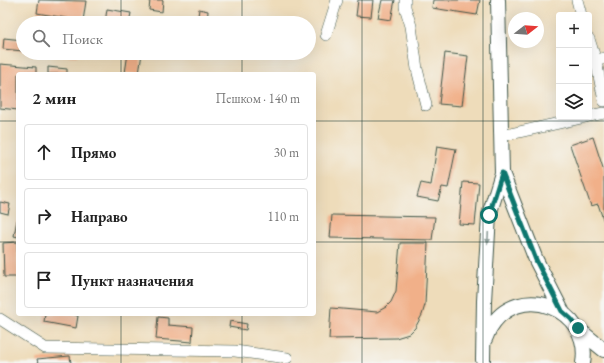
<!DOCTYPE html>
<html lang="ru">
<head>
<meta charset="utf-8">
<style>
	:root { --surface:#fff; --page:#f2f2f2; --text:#222; --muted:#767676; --line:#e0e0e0 }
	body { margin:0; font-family:"EB Garamond",serif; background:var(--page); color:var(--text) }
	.controls { position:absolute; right:12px; top:12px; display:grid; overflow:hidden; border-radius:4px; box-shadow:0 4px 16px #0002 }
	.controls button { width:36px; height:36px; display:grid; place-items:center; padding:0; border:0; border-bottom:1px solid var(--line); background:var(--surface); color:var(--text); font:20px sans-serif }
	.compass { position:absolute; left:508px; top:12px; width:36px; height:36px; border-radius:50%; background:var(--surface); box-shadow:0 4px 16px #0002; rotate:73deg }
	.stop { position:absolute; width:12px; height:12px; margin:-9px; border:3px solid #0f766e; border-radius:50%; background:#fff }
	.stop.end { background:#0f766e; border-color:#fff; box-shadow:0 1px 4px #0008 }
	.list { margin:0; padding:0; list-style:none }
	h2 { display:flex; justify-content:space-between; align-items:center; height:52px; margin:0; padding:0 16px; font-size:17px }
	h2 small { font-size:13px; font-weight:400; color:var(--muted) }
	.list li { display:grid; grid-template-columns:26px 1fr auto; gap:12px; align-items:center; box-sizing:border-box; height:56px; margin:0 8px 8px; padding:0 8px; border:1px solid var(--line); border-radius:4px }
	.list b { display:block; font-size:15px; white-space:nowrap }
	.list em { font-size:13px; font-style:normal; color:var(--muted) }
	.icon { flex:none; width:22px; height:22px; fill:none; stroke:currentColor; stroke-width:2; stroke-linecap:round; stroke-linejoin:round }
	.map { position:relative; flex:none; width:604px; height:363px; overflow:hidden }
	.search { position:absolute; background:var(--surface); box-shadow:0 4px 16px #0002; left:16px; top:16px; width:300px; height:44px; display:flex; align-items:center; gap:10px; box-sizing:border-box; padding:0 14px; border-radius:22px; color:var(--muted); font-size:15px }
	.panel { position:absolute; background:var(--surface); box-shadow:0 4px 16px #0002; left:16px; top:72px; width:300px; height:244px; border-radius:4px }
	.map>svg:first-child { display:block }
	.building { fill:#f1b089 }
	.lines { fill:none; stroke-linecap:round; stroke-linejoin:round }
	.minor-casing { stroke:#3e5548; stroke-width:12 }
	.major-casing { stroke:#3e5548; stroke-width:16 }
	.minor { stroke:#fff; stroke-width:11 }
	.major { stroke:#fff; stroke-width:14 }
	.oneway { fill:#8f9e9a }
	.route { stroke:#0f766e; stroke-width:5 }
	.grid { fill:none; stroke:#1f3d34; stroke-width:1; stroke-opacity:0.55 }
</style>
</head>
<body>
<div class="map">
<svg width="604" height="363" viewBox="0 0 604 363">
	<rect width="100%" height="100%" fill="#f6f6f2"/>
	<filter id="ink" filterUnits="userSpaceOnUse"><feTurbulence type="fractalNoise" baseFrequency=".025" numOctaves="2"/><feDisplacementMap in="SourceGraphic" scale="8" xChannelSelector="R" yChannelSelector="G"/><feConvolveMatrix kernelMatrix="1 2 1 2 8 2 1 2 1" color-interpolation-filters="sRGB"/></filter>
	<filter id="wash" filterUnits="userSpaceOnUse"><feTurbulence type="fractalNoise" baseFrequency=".012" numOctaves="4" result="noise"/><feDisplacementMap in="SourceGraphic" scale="16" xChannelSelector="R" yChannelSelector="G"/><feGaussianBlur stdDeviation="0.9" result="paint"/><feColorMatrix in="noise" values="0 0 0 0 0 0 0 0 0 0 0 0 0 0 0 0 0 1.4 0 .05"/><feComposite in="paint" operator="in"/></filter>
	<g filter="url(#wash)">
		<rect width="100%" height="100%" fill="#eedcba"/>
		<g id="blocks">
			<g class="building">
				<path d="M39 0 86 1 83 21 37 13Z"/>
				<path d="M150 0H163L162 12 149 10Z"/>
				<path d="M358 0H373L371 17 356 16Z"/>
				<path d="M382 0H395L391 20 378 18Z"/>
				<path d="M433 0H480L477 15 432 8Z"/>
				<path d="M107 9 131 13 129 23H105Z"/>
				<path d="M199 9 208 11 207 23H197Z"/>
				<path d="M4 38 23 40V51L3 49Z"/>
				<path d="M52 53H77V56L52 55Z"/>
				<path d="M128 53H142L139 74 125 73Z"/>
				<path d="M445 53 468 56 462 106 439 104Z"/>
				<path d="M0 64 36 67V74H18V110L0 108Z"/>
				<path d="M48 67 67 69V74H48Z"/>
				<path d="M593 137 604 171V222L598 204 591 206 570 145Z"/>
				<path d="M437 146 456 149 448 188 442 187 438 201 417 197 421 183 431 185Z"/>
				<path d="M463 182 479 183 475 225 459 224Z"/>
				<path d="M0 202 10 204 8 214 0 212Z"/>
				<path d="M332 215 435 217 432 240 330 238Z"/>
				<path d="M17 220H18V237L14 236Z"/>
				<path d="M17 242 18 277H4L3 243Z"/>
				<path d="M400 243H428L425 305 422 315 415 328 409 334 396 338 329 339 331 308 377 312 386 307 391 302 396 291Z"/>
				<path d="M45 314H73L78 316 76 328 44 322Z"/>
				<path d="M158 317 168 318V325L193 327 192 342 156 339Z"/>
				<path d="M230 321 247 324 246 330 229 327Z"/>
				<path d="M70 356 71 363H38L37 359Z"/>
			</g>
		</g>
	</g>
	<g filter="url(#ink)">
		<use href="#blocks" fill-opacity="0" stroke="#3e5548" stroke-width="1"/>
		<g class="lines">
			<defs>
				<g id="minor">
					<path d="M405 0V7L411 26 417 69 426 105"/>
					<path d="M577 0 581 15"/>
					<path d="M326 35 337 0"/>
					<path d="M589 39 596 61"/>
					<path d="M604 58 596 61 604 101"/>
					<path d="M589 116 604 113"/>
					<path d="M501 136 586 117"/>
					<path d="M0 319 45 348 235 351 287 358"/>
				</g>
				<g id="major">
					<path d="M502 173 536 260 562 311"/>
					<path d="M578 329 604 350"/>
					<path d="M485 339C487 335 488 331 490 328 518 280 592 308 583 363"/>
					<path d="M483 360 484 301 489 215 502 173 498 0"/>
				</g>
			</defs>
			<use href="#minor" class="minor-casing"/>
			<use href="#major" class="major-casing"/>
			<use href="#minor" class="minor"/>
			<use href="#major" class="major"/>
		</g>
		<defs><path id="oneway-solid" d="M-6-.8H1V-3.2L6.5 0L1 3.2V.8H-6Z"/></defs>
		<use class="oneway" href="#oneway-solid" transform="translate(488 238) rotate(93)"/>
	</g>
	<g class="lines" filter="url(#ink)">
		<path class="route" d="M489 215 502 173 536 260 562 311 571 319 578 328"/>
	</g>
	<path class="grid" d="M121 0V23M242 0V23M362 0V363M483 0V363M121 53V74M242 53V74M0 121H18M314 121H604M0 242H18M314 242H604M121 314V363M242 314V363"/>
</svg>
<div class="controls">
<button>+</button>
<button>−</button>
<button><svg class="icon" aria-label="layers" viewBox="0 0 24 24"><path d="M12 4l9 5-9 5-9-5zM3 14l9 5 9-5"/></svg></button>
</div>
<svg class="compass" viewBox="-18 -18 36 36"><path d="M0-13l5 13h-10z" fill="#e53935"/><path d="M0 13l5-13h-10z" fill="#767676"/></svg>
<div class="stop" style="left:489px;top:215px"></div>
<div class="stop end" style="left:578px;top:328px"></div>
<div class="search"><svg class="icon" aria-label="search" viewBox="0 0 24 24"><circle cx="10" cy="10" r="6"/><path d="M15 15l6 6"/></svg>Поиск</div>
<section class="panel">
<h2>2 мин<small>Пешком · 140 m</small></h2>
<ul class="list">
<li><svg class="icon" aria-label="ahead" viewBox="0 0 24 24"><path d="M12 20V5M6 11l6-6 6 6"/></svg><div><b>Прямо</b></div><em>30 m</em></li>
<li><svg class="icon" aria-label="right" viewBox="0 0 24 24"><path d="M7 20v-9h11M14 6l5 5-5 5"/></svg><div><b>Направо</b></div><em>110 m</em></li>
<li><svg class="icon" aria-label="arrive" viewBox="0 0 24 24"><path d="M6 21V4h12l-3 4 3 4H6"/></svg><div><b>Пункт назначения</b></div></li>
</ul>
</section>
</div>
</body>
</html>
